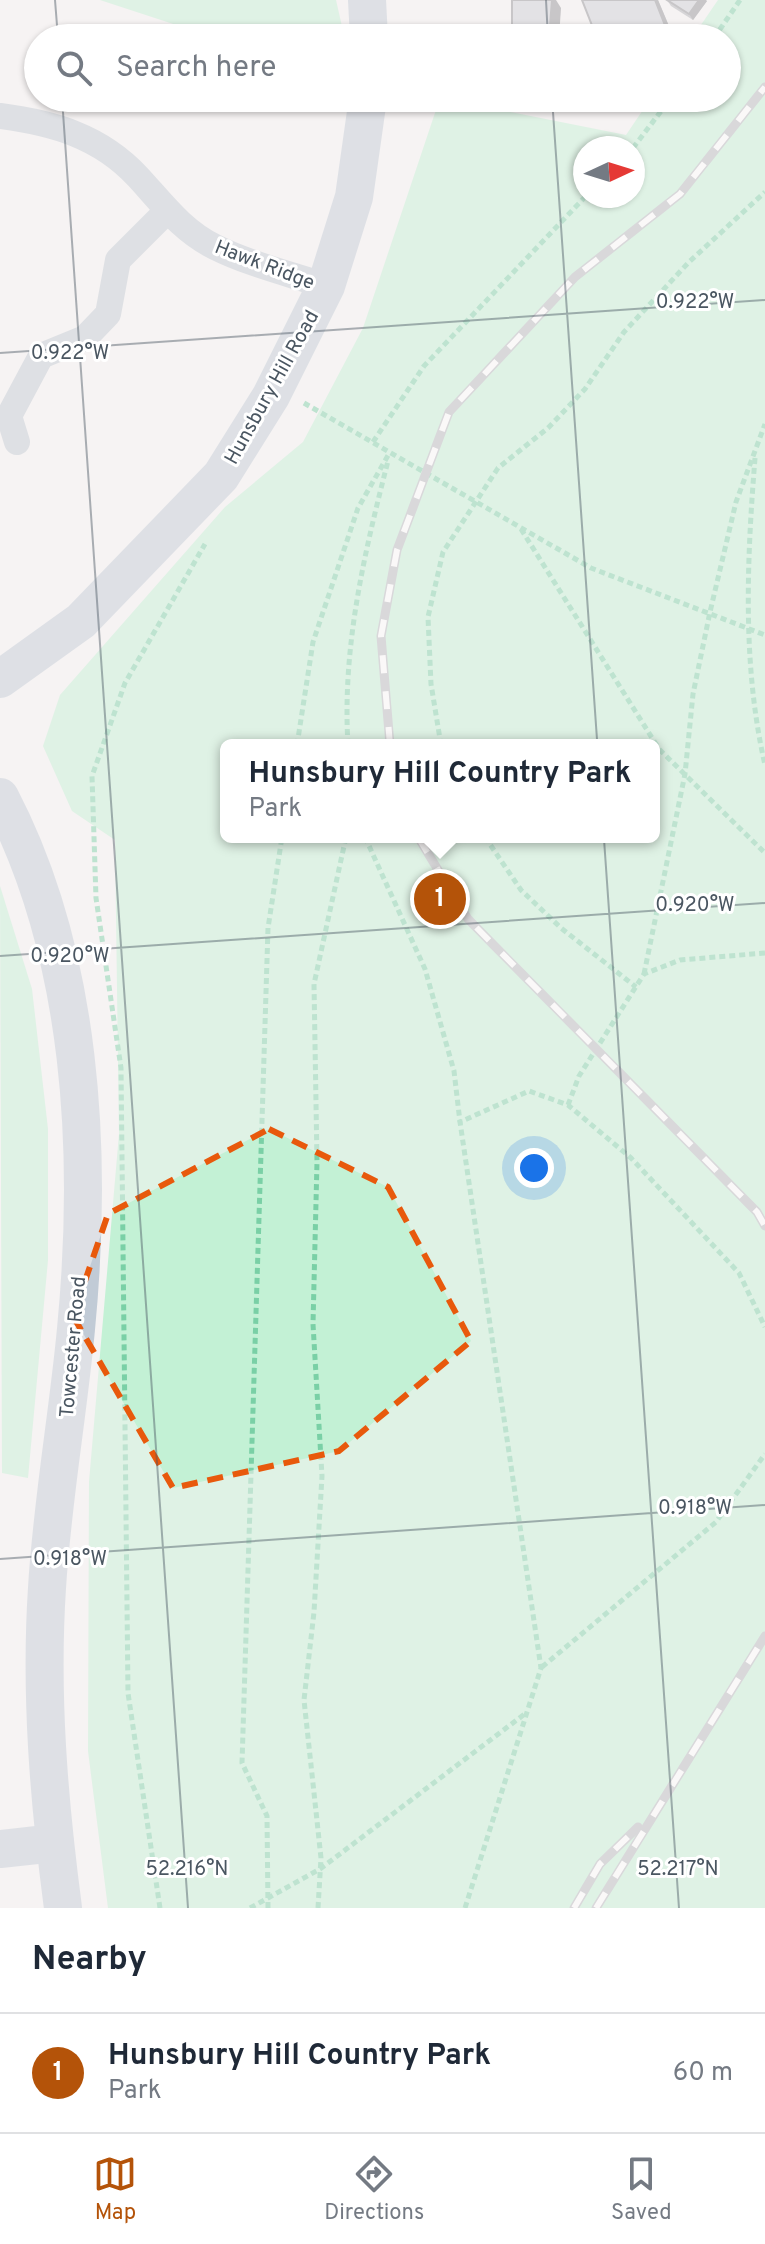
<!DOCTYPE html>
<html lang="en">
<head>
<meta charset="utf-8">
<style>
	:root { --surface:#fff; --page:#f2f2f3; --text:#1f2937; --muted:#747a83; --line:#e0e1e3; --accent:#b45309 }
	body { margin:0; font-family:Overpass,sans-serif; background:var(--page); color:var(--text) }
	.compass { position:absolute; left:573px; top:136px; width:72px; height:72px; border-radius:50%; background:var(--surface); box-shadow:0 2px 6px #0004; rotate:86deg }
	.you { position:absolute; left:534px; top:1168px; width:28px; height:28px; margin:-20px; border:6px solid #fff; border-radius:50%; background:#1a73e8; box-shadow:0 0 0 12px #1a73e833 }
	.badge { display:grid; place-items:center; width:52px; height:52px; border-radius:50%; background:var(--accent); color:#fff; font-size:26px; font-weight:700 }
	.pin { position:absolute; translate:-50% -50%; border:4px solid #fff; box-shadow:0 2px 8px #0006 }
	.popup { position:absolute; left:220px; top:739px; width:440px; height:104px; box-sizing:border-box; display:grid; place-content:center; border-radius:12px; background:var(--surface); filter:drop-shadow(0 2px 6px #0005); font-size:26px; white-space:nowrap; color:var(--muted) }
	.popup b { font-size:30px; color:var(--text) }
	.popup::after { content:''; position:absolute; left:50%; top:100%; margin-left:-16px; border:16px solid transparent; border-top-color:var(--surface) }
	.list { margin:0; padding:0; list-style:none }
	h2 { display:flex; justify-content:space-between; align-items:center; height:104px; margin:0; padding:0 32px; font-size:34px }
	h2 small { font-size:26px; font-weight:400; color:var(--muted) }
	.list li { display:grid; grid-template-columns:52px 1fr auto; gap:24px; align-items:center; box-sizing:border-box; height:120px; padding:0 32px; border-top:2px solid var(--line) }
	.list b { display:block; font-size:30px; white-space:nowrap }
	.list p { margin:0; font-size:26px; white-space:nowrap; color:var(--muted) }
	.list em { font-size:26px; font-style:normal; color:var(--muted) }
	.icon { flex:none; width:44px; height:44px; fill:none; stroke:currentColor; stroke-width:2; stroke-linecap:round; stroke-linejoin:round }
	.map { position:relative; flex:none; width:765px; height:1908px; overflow:hidden }
	.search { position:absolute; background:var(--surface); box-shadow:0 2px 6px #0004; left:24px; right:24px; top:24px; height:88px; display:flex; align-items:center; gap:20px; box-sizing:border-box; padding:0 28px; border-radius:44px; color:var(--muted); font-size:30px }
	.sheet { height:224px; background:var(--surface) }
	nav { display:flex; justify-content:space-around; align-items:center; box-sizing:border-box; height:112px; border-top:2px solid var(--line); background:var(--surface); font-size:22px; color:var(--muted) }
	nav a { display:grid; justify-items:center; gap:4px }
	nav .on { color:var(--accent) }
	.map>svg:first-child { display:block }
	.green { fill:#c3f1d5; fill-rule:evenodd }
	.lines { fill:none; stroke-linecap:round; stroke-linejoin:round }
	.path { stroke:#7ad0a6; stroke-width:5; stroke-dasharray:6 4; stroke-linecap:butt }
	.street { stroke:#c1cad2; stroke-width:26 }
	.secondary { stroke:#c1cbd6; stroke-width:38 }
	.rail-casing { stroke:#b5b8bd; stroke-width:9 }
	.rail { stroke:#fff; stroke-width:6; stroke-dasharray:18; stroke-linecap:butt }
	.wall { fill:#b0b2b7 }
	.shaded-wall { fill:#909195 }
	.building { fill:#cdcfd5; stroke:#909195; stroke-width:2 }
	.marked { fill:none; stroke:#e8590c; stroke-width:6; stroke-dasharray:16 10; stroke-linejoin:round }
	.ticks { fill:none; stroke:#4a5661; stroke-width:2; stroke-opacity:0.45 }
	.labels { text-anchor:middle; stroke-width:6; stroke-linejoin:round; paint-order:stroke }
	.street-label { font-size:20px; fill:#4a5661; stroke:#fff }
	.ticks-label { font-size:20px; text-anchor:middle; fill:#4a5661; stroke:#fff; stroke-width:6; stroke-linejoin:round; paint-order:stroke }
</style>
</head>
<body>
<div class="map">
<svg width="765" height="1908" viewBox="0 0 765 1908">
	<rect width="100%" height="100%" fill="#f5f3f3"/>
	<g class="green">
		<path d="M100 0H336L343 31 341 38H216Z"/>
		<path d="M718 0H765V1908H108L88 1751 89 1482 119 1134 115 840 72 811 43 746 60 695 225 507 303 442 363 328 440 98 626 135 651 98H727V38H692ZM585 148H633V196H585ZM226 745H654V837H226Z"/>
		<path d="M0 886 32 989 48 1129V1260L28 1478 2 1473Z"/>
	</g>
	<g class="lines">
		<g class="path">
			<path d="M714 38 740 0"/>
			<path d="M633 148 671 98"/>
			<path d="M304 403 591 568 765 635"/>
			<path d="M373 442 424 366 586 196"/>
			<path d="M755 458C747 559 742 665 765 765"/>
			<path d="M521 529 659 749 765 853"/>
			<path d="M297 745 313 642 358 508 390 452"/>
			<path d="M348 745C342 648 364 554 388 461"/>
			<path d="M441 745 431 684 428 617 443 552 498 468 548 428 585 389 624 332 689 262 765 192"/>
			<path d="M365 837 425 969 454 1071 460 1122"/>
			<path d="M485 837 521 890 561 928 636 987"/>
			<path d="M644 974 685 774 693 694 710 612 736 502 765 424"/>
			<path d="M568 1105 579 1076 644 974 680 960 765 953"/>
			<path d="M542 1667 716 1522 765 1454"/>
			<path d="M160 1908 128 1693 121 1068 96 898 92 776 125 683 205 544"/>
			<path d="M250 1908 320 1869 526 1713"/>
			<path d="M268 1908 267 1816 242 1763 268 928 282 837"/>
			<path d="M318 1908 321 1858 304 1700 314 1612 322 1476 313 1324 317 1162 314 984 346 837"/>
			<path d="M465 1908 541 1668 460 1122 529 1091 568 1105 631 1158 739 1273 765 1327"/>
		</g>
		<g class="street">
			<path d="M0 116C53 123 100 136 138 177 162 203 182 231 215 247 249 264 290 274 326 286"/>
			<path d="M17 442 9 416 41 356 85 338 108 314 118 260 166 212"/>
		</g>
		<g class="secondary">
			<path d="M367 0 369 38"/>
			<path d="M0 679 81 621 221 476 271 396 326 286 354 197 368 98"/>
			<path d="M0 797C83 956 93 1153 76 1329 68 1415 52 1502 47 1588 40 1695 49 1802 63 1908"/>
			<path d="M0 1849 55 1843"/>
		</g>
		<defs>
			<g id="rail">
				<path d="M390 745 381 636 397 550 449 412 575 277 680 194 765 87"/>
				<path d="M418 837 468 919 757 1212 765 1226"/>
				<path d="M574 1908 600 1864 638 1827"/>
				<path d="M596 1908 765 1636"/>
			</g>
		</defs>
		<use href="#rail" class="rail-casing"/>
		<use href="#rail" class="rail"/>
	</g>
	<g class="wall">
		<path d="M658 0 674 38H597Z"/>
		<path d="M667 0 707 1 693 20 671 6Z"/>
		<path d="M502 98H563L562 106 506 104Z"/>
	</g>
	<g class="shaded-wall">
		<path d="M548 0H556L561 8 559 38H549Z"/>
		<path d="M655 0H658L674 38 666 28Z"/>
		<path d="M699 0H706L707 1 693 20 689 14Z"/>
		<path d="M556 98H563L562 106Z"/>
	</g>
	<g class="building">
		<path d="M512 0H552L549 38H495L497 25H512Z"/>
		<path d="M582 0H655L666 28 641 38H597Z"/>
		<path d="M667 0H699L689 14Z"/>
	</g>
	<path d="M0 0H765V1908H0ZM269 1129 388 1187 471 1341 339 1451 173 1488 73 1316 108 1214Z" fill="#f5f3f3" fill-opacity=".55" fill-rule="evenodd"/>
	<path class="marked" d="M269 1129 388 1187 471 1341 339 1451 173 1488 73 1316 108 1214Z"/>
	<path class="ticks" d="M55 0 58 38M546 0 548 38M62 98 188 1908M552 98 679 1908M0 353 765 300M0 956 765 903M0 1559 765 1505"/>
	<g class="labels">
		<g class="street-label">
			<text transform="translate(265 264) rotate(21)" y="7">Hawk Ridge</text>
			<text transform="translate(271 387) rotate(-61)" y="7">Hunsbury Hill Road</text>
			<text transform="translate(72 1347) rotate(-85)" y="7">Towcester Road</text>
		</g>
	</g>
	<g class="ticks-label">
		<text x="695" y="308">0.922°W</text>
		<text x="70" y="359">0.922°W</text>
		<text x="695" y="911">0.920°W</text>
		<text x="70" y="962">0.920°W</text>
		<text x="695" y="1514">0.918°W</text>
		<text x="70" y="1565">0.918°W</text>
		<text x="187" y="1875">52.216°N</text>
		<text x="678" y="1875">52.217°N</text>
	</g>
</svg>
<svg class="compass" viewBox="-18 -18 36 36"><path d="M0-13l5 13h-10z" fill="#e53935"/><path d="M0 13l5-13h-10z" fill="#747a83"/></svg>
<div class="you"></div>
<div class="pin badge" style="left:440px;top:899px">1</div>
<div class="popup"><b>Hunsbury Hill Country Park</b>Park</div>
<div class="search"><svg class="icon" aria-label="search" viewBox="0 0 24 24"><circle cx="10" cy="10" r="6"/><path d="M15 15l6 6"/></svg>Search here</div>
</div>
<section class="sheet">
<h2>Nearby<small></small></h2>
<ul class="list">
<li><span class="badge">1</span><div><b>Hunsbury Hill Country Park</b><p>Park</p></div><em>60 m</em></li>
</ul>
</section>
<nav>
<a class="on"><svg class="icon" aria-label="map" viewBox="0 0 24 24"><path d="M3 6l6-2 6 2 6-2v14l-6 2-6-2-6 2zM9 4v14M15 6v14"/></svg>Map</a>
<a><svg class="icon" aria-label="directions" viewBox="0 0 24 24"><path d="M12 3l9 9-9 9-9-9zM9 14v-3h6M13 9l2 2-2 2"/></svg>Directions</a>
<a><svg class="icon" aria-label="saved" viewBox="0 0 24 24"><path d="M7 4h10v16l-5-4-5 4z"/></svg>Saved</a>
</nav>
</body>
</html>
